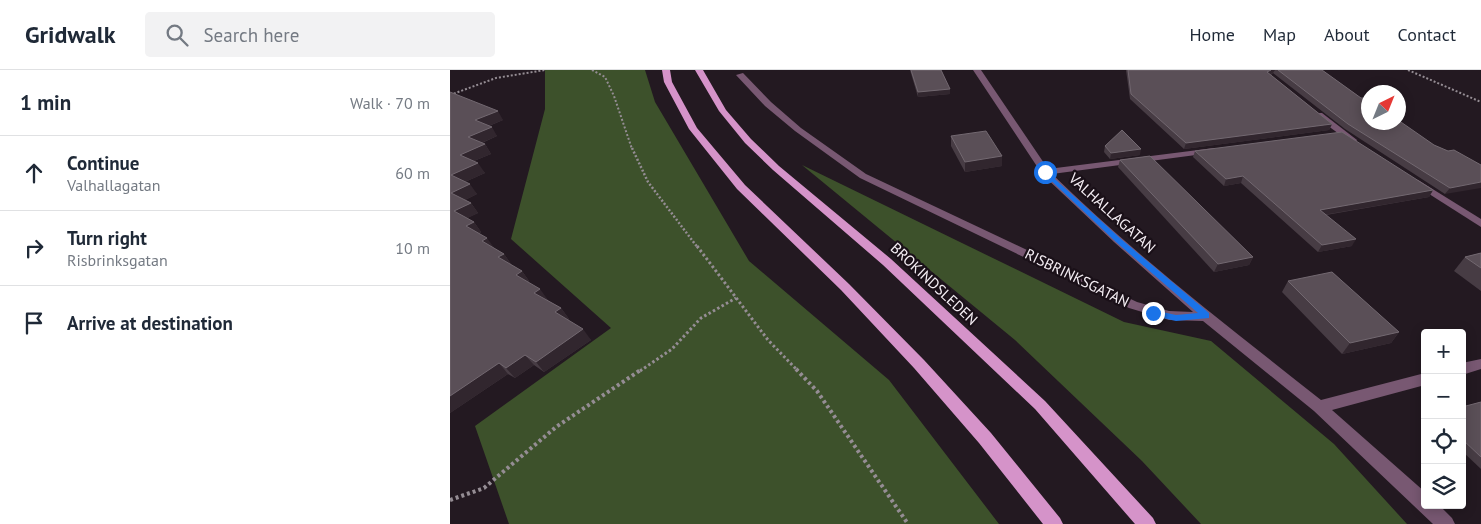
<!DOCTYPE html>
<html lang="en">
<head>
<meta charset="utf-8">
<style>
	:root { --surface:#fff; --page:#f2f2f3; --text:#1f2937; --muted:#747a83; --line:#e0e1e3 }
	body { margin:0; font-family:"PT Sans",sans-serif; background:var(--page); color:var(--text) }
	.controls { position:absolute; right:15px; bottom:15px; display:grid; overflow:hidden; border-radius:5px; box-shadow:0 2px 12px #0003 }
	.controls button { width:45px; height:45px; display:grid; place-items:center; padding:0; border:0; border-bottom:1px solid var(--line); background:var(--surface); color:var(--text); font:25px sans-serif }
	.compass { position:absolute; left:911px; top:15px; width:45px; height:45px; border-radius:50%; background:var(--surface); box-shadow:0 2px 12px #0003; rotate:43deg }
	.stop { position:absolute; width:15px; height:15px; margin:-11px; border:4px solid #1a73e8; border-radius:50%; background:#fff }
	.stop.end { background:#1a73e8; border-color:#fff; box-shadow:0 1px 5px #0008 }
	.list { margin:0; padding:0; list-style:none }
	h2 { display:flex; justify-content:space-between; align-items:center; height:65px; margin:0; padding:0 20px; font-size:21px }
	h2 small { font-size:16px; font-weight:400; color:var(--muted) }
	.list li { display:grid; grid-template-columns:32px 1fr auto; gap:15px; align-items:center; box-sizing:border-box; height:75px; padding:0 20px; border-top:1px solid var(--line) }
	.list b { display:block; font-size:19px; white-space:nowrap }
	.list p { margin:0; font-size:16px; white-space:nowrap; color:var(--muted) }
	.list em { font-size:16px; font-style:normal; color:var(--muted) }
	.icon { flex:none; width:28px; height:28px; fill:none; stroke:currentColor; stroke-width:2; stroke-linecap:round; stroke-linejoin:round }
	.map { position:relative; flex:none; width:1031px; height:454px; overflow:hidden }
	header { display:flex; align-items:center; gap:30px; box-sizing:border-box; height:70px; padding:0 25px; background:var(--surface); border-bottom:1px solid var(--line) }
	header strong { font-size:24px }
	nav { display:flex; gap:28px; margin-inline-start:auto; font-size:18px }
	.search { width:350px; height:45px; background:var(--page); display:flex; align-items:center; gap:12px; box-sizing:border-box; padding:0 18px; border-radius:5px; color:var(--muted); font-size:19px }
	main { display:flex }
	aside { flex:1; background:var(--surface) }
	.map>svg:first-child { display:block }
	.forest { fill:#3d512b }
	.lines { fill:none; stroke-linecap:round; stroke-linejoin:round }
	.path-far3 { stroke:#958d94; stroke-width:2; stroke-dasharray:2 2; stroke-linecap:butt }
	.path-far2 { stroke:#958d94; stroke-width:2.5; stroke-dasharray:2 2; stroke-linecap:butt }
	.path-far1 { stroke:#958d94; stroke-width:3; stroke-dasharray:2.5 2.5; stroke-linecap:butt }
	.path { stroke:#958d94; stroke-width:4; stroke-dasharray:3 3; stroke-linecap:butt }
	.minor { fill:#785872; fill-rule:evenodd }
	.major { fill:#d593c9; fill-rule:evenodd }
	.wall { fill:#473c44 }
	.shaded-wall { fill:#31262e }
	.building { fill:#5a4f57; stroke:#726870 }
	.route { fill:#1a73e8 }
	.labels { text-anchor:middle; stroke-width:4.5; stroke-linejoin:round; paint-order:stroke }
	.street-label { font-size:15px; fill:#f5eef4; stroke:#1a1018 }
</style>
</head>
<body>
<header>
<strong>Gridwalk</strong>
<div class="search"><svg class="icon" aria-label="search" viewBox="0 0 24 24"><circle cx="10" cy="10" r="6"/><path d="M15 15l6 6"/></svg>Search here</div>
<nav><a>Home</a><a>Map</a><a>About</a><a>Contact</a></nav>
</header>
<main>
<aside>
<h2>1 min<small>Walk · 70 m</small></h2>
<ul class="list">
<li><svg class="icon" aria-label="ahead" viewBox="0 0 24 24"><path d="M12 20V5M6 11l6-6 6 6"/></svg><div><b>Continue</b><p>Valhallagatan</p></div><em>60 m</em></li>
<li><svg class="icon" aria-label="right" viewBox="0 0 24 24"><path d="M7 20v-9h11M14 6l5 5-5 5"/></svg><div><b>Turn right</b><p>Risbrinksgatan</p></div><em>10 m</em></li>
<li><svg class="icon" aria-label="arrive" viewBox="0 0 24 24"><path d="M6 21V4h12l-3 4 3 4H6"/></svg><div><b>Arrive at destination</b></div></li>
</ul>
</aside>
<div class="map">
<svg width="1031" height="454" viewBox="0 0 1031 454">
	<rect width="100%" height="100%" fill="#231921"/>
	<g class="forest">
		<path d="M95 0H195L205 32 299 191 439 310 549 454H59L25 356 161 258 61 169 95 39Z"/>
		<path d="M352 95 674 252 761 271 884 374 957 454H751L692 391 565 270Z"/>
	</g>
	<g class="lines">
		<g class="path-far3">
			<path d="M142 0 155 7 164 26 182 79"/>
			<path d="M958 0 1031 32"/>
			<path d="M0 25 46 8 95 0"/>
		</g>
		<path class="path-far2" d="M182 78 198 112 248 178"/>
		<g class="path-far1">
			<path d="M247 176 318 270 348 301"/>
			<path d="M190 301 222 279 251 248 286 228"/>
		</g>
		<g class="path">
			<path d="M346 299 367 321 458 454"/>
			<path d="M0 430 34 418 106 357 192 299"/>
		</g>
		<g class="minor">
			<path d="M523 0H531L598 99 764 78V82L761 83 602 104C686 186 780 258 871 330L975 303V315L882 340 975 422V435H989L1002 448 1005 454H983L864 341 753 251 719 250 679 238 410 108 345 61 315 36 286 5 293 3 321 32 351 58 416 104 687 232 719 241 743 242 664 172 592 104Z"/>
			<path d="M866 43H872L907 70 906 72H900L866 47Z"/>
			<path d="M968 110 1031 149V157L965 115V111Z"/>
			<path d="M1031 289V299L1012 305V293Z"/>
		</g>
		<g class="major">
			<path d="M212 0H220L222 12 247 58 295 115 399 214 474 290 541 363 610 448 613 454H593L529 373 464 298 391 220 287 119 239 59 214 12Z"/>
			<path d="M245 0H253L276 40 301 69 329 96 441 189 595 331 703 448 706 454H685L585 339 433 195 323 100 295 73 269 41Z"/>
		</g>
	</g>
	<g class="wall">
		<path d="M460 0H491L500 24 468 27Z"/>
		<path d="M676 0H872L911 28 984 75 1031 95 995 124 895 59 823 3 821 5 882 54 879 60 734 79 680 29Z"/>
		<path d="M0 22 53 50 39 56 47 66 32 73 35 74 41 84 24 91 35 103 15 112 27 124 15 130 21 133 28 143 17 148 24 152 31 162 29 164 44 179 54 184 61 194V195L72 201 79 211 78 212 98 230H97L111 238 119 249 118 250 141 270 94 302 84 295 65 308 58 304 0 343Z"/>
		<path d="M501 66 552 96 515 102 501 76Z"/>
		<path d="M655 76 690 85 660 89 654 82Z"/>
		<path d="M745 81 983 120 979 127 876 145 902 176 868 182 791 113 774 116 743 87Z"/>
		<path d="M670 90 803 187 799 195 764 202 668 97Z"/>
		<path d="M1031 183V221L1004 201 1015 187Z"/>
		<path d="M838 211 949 262 941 273 892 284 832 222Z"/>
		<path d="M1031 332V399L1012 381V337Z"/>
	</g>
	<g class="shaded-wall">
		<path d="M821 0H825L823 3 815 7 817 2Z"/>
		<path d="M500 19V24L468 27V22Z"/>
		<path d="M48 41 53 50 31 59 25 50Z"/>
		<path d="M882 54 879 60 734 79 736 73Z"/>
		<path d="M42 57 47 66 24 76 18 67Z"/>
		<path d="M35 74 41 84 16 94 10 85Z"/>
		<path d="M691 79 690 85 660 89 661 83Z"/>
		<path d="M552 86V96L515 102V92Z"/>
		<path d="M28 93 35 103 8 115 1 105Z"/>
		<path d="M793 106 791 113 774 116 776 109Z"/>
		<path d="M1031 112V118L995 124 1000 118Z"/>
		<path d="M20 114 27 124 9 133 1 123Z"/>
		<path d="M983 120 979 127 867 146 870 140Z"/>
		<path d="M21 133 28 143 12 151 4 141Z"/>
		<path d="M24 152 31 162 24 166 16 156Z"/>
		<path d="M37 168 45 179 39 182 32 171Z"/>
		<path d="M906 169 902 176 868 182 872 175Z"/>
		<path d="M54 184 61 194 56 198 48 187Z"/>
		<path d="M803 187 799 195 764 202 768 194Z"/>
		<path d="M72 201 79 211 73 215 66 205Z"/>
		<path d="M90 219 98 230 92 233 84 223Z"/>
		<path d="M111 238 119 249 113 253 105 242Z"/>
		<path d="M133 259 141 270 94 302 86 292Z"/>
		<path d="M949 262 941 273 892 284 900 273Z"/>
		<path d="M75 285 84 295 65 308 56 298Z"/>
		<path d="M49 293 58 304 0 343V326Z"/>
	</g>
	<g class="building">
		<path d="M461 0H491L500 19 468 22Z"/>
		<path d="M678 0H821L817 2 882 54 736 73 681 24Z"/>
		<path d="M828 0H872L911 28H918V52H948V50L984 75 998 81 1004 80 1031 95V112L1000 118 898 54Z"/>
		<path d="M0 22 48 41 25 50 42 57 18 67 35 74 10 85 28 93 1 105 20 114 1 123 21 133 4 141 24 152 16 156 37 168 32 171 54 184 48 187 72 201 66 205 90 219 84 223 111 238 105 242 133 259 86 292 75 285 56 298 49 293 0 326Z"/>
		<path d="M672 60 691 79 661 83 655 76Z"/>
		<path d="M536 61 552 86 515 92 501 66Z"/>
		<path d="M892 62 983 120 870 140 906 169 872 175 793 106 776 109 745 81Z"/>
		<path d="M700 86 803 187 768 194 670 90Z"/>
		<path d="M1031 183V198L1015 187Z"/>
		<path d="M882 202 949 262 900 273 838 211Z"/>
		<path d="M1031 332V387L1012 369V337Z"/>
	</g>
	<path class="route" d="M595 100 671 169 759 243V248L726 251 700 245 699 243 703 240 726 245 748 243 666 172 593 103V100Z"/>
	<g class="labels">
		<g class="street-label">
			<text transform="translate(662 143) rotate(42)" y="5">VALHALLAGATAN</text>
			<text transform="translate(627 208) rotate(26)" y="5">RISBRINKSGATAN</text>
			<text transform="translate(484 214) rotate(43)" y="5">BROKINDSLEDEN</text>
		</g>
	</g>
</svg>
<div class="controls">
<button>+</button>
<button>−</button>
<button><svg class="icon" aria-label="locate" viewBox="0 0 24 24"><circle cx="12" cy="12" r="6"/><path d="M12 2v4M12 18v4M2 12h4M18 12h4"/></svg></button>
<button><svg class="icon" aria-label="layers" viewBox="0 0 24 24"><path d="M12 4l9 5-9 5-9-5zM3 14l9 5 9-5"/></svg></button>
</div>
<svg class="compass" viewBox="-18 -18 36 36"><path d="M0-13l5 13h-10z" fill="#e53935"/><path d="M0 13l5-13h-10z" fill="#747a83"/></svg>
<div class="stop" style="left:595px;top:102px"></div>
<div class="stop end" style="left:703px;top:243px"></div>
</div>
</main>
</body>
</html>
